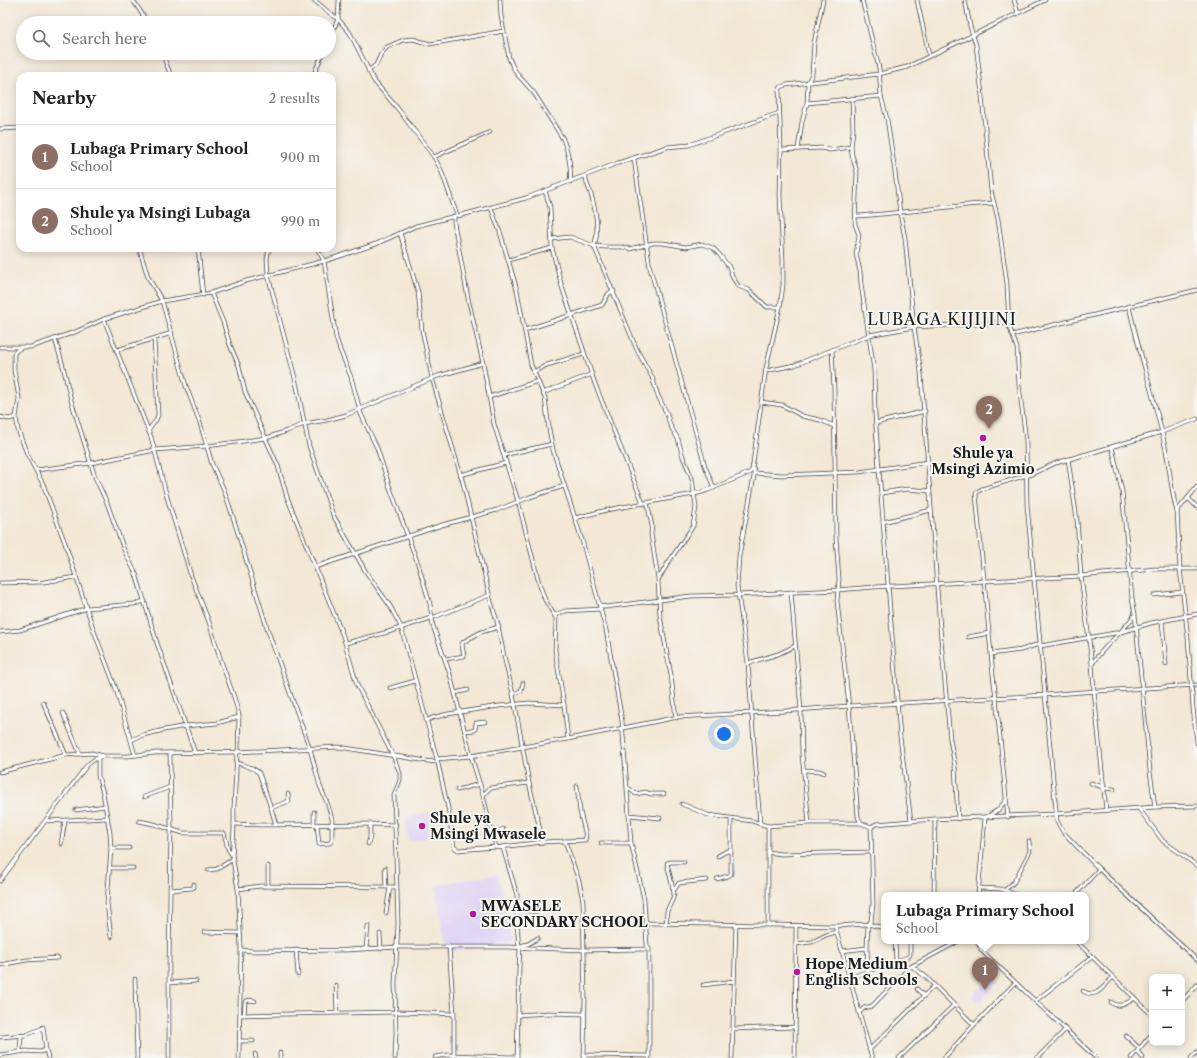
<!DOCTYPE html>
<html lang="en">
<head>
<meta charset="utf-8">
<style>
	:root { --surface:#fff; --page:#f2f2f2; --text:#222; --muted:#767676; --line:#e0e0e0; --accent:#b5179e }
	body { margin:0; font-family:"Libre Caslon Text",serif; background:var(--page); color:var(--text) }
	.controls { position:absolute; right:12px; bottom:12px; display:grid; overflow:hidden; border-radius:8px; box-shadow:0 2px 10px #0003 }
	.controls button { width:36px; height:36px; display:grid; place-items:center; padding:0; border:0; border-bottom:1px solid var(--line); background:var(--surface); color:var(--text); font:20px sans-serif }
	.you { position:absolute; left:724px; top:734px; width:14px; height:14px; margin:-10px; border:3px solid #fff; border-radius:50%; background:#1a73e8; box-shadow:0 0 0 6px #1a73e833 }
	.badge { display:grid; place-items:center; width:26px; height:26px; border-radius:50%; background:var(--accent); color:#fff; font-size:13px; font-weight:700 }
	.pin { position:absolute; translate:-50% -33px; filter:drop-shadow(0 1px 2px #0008) }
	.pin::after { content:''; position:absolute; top:21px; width:14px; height:12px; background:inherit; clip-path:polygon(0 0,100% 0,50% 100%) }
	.popup { position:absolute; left:881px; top:892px; width:208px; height:52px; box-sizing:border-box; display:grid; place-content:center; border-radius:8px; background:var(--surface); filter:drop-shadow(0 1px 3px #0005); font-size:13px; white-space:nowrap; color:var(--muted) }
	.popup b { font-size:15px; color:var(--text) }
	.popup::after { content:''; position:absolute; left:50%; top:100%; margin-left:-8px; border:8px solid transparent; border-top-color:var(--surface) }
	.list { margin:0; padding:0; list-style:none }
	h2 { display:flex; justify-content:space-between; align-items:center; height:52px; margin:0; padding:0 16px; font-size:17px }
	h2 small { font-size:13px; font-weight:400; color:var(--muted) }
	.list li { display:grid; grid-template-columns:26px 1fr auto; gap:12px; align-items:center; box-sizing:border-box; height:64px; padding:0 16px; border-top:1px solid var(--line) }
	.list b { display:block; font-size:15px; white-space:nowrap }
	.list p { margin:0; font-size:13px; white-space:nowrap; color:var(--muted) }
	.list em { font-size:13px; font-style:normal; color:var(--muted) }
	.icon { flex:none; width:22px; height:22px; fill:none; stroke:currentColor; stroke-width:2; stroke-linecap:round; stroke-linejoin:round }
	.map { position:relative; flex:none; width:1197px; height:1058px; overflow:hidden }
	.search { position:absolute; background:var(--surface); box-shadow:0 2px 10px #0003; left:16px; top:16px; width:320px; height:44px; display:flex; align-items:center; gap:10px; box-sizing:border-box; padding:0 14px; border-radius:22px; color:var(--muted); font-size:15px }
	.panel { position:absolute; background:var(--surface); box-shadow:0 2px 10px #0003; left:16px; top:72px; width:320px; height:180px; border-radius:12px }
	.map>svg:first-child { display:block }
	.built { fill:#e0d4f4 }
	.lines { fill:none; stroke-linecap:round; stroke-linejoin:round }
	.minor-casing { stroke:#3c3b38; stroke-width:4.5 }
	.minor { stroke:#fff; stroke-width:3 }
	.poi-dot { fill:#b5179e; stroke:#f6f6f2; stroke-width:1.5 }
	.labels { text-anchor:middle; stroke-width:4; stroke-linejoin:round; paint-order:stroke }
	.poi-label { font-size:14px; font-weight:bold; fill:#1c1c1c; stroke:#f6f6f2; text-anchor:start }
	.quarter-label { font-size:16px; letter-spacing:1px; fill:#1c1c1c; stroke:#f6f6f2 }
</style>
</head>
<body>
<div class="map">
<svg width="1197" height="1058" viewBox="0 0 1197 1058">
	<rect width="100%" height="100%" fill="#f6f6f2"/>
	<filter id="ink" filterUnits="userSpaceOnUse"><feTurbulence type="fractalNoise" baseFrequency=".025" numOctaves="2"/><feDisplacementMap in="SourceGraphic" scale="8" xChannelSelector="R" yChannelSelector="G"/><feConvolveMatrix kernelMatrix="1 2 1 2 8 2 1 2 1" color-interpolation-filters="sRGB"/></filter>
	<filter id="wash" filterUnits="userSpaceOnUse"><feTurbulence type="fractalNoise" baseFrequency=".012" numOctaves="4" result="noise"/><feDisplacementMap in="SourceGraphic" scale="16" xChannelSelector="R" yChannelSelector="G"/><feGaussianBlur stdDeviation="0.9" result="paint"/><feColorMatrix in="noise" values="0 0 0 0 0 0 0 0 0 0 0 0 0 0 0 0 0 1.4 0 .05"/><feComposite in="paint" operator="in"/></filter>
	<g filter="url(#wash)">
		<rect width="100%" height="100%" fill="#f3e8d6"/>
		<g class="built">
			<path d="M432 812 436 836 409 841 405 817Z"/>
			<path d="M498 874 511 942 447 953 435 885Z"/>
			<path d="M991 976 998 983 979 1003 972 996Z"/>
		</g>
	</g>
	<g filter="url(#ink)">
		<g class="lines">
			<defs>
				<g id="minor">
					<path d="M133 0 148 23"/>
					<path d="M314 0 327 11 338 19 350 33 374 81 398 109 434 157 441 170 457 215 458 216 526 198 618 163 667 147 689 145 779 113"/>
					<path d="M500 0 501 16 509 58 512 65 517 74 534 93 563 139C568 151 572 169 570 182"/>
					<path d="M862 0 879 68 881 96 887 119 895 172 900 213 905 238 914 327 921 373 940 628 950 739 955 767 958 819"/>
					<path d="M917 0 929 55"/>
					<path d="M965 0 970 26 976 45 981 86 991 191 998 219 1007 284 1009 326 1017 348 1019 385 1026 441 1027 505 1057 821 1063 832 1099 869 1197 960"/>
					<path d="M1014 0 1018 13"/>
					<path d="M329 40 338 19 339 0"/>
					<path d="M162 53 171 76"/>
					<path d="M368 71 376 65 381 54 387 47 403 40 413 39 430 44 504 31"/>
					<path d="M313 76 323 53"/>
					<path d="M852 99 853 131 851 147 852 155 857 172 855 224 859 235 856 254 860 271 861 284 874 370 875 414 880 483 900 737 911 821"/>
					<path d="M807 103 881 96"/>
					<path d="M0 129 20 128"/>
					<path d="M798 149 802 122 807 103 808 82 812 74 814 43 823 0"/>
					<path d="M781 150 821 148 830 150 851 147"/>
					<path d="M434 157 490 132"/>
					<path d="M634 159 650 268 705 466 714 488"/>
					<path d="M586 176C585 182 588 186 590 191 595 207 600 230 594 246L637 350 652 377 658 396 667 414 670 425 678 439 683 457 692 478 696 507 693 526 668 563 658 580 660 616 671 675 676 718"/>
					<path d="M545 191 550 207 552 248 562 287 595 384 643 503"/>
					<path d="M491 208 500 232 517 290 531 365 545 398 549 429 553 450 582 540 606 630 622 721 631 843 644 899 647 945 649 949V1058"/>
					<path d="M856 216C902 213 948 206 993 203"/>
					<path d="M400 233 418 292 422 330 432 378 463 483 491 602 497 621 504 656 513 694 529 783 543 842"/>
					<path d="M552 239 570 237 594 246 605 247H623L630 249 653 243H663L686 247 702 244 713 248 719 254 729 267 733 278 738 286 749 290 767 307H780"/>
					<path d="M139 248 148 277 162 301 186 386 200 423 212 464 224 490 233 517 268 631 310 749 320 786 328 805 332 819V839L330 843 319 844 317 824"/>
					<path d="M198 248 203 295"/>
					<path d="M269 248 267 259 268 275 296 382 309 446 333 515 366 572 390 606 401 627 437 759 448 808 454 847 458 850 496 847 503 848 517 895V923L519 948"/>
					<path d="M317 248 324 261 336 338 340 350 351 377 361 414 377 448 389 485 418 564 430 604 433 626 450 674 471 756 483 795 489 821 496 847"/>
					<path d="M508 260 552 248"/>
					<path d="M211 293 223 322 230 345 239 366 245 392 278 466 287 497 343 636 357 685 393 756 400 773V780L394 795 398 923 395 983 396 1033 395 1058"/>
					<path d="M1129 306C1139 353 1155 399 1165 446 1170 468 1171 491 1177 512"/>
					<path d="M104 319 151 437 167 497 191 576 209 622 221 661 234 697 239 715 238 752"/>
					<path d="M525 330 602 305 609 293 614 291"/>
					<path d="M1012 335 1197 290"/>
					<path d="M55 339 63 366 71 400 95 477 107 503 124 550 136 574 157 643 195 753"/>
					<path d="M0 347H31L37 345 75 332 104 319 162 301 211 293 246 281 328 260 376 244 416 226 455 216"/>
					<path d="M22 347 16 351 14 354V370L19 398 16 417 18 430 27 454 43 484 65 543 94 631 116 689 135 755"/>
					<path d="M117 350 172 333"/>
					<path d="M832 350 834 389 836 538 839 579 837 601 849 706 858 817 861 823"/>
					<path d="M766 371 795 365 869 335 914 327 973 324H991L1009 322"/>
					<path d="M533 372 547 365 584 354"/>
					<path d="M543 393 592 374"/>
					<path d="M489 397 538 381"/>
					<path d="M761 402 782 405 802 416 820 420 834 426"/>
					<path d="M0 417 9 419 16 417"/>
					<path d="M876 423 925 411"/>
					<path d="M148 431 156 420 158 415 154 339"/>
					<path d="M1112 447 1122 491 1132 598 1135 614 1150 771 1155 807"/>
					<path d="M504 455 552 444"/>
					<path d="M1068 459 1077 520 1081 576 1092 664 1094 691 1106 810"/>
					<path d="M754 469V476L739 556 737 586 748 663 760 824"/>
					<path d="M36 470 91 463 155 450 207 446 266 438 287 431 304 424 327 420 346 415 438 376 483 363"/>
					<path d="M754 473 782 475 859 472 928 462"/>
					<path d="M460 475 506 463"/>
					<path d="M1027 476 1056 463 1162 432 1197 419"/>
					<path d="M1197 487 1177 511 1180 569 1188 638 1193 708 1197 743"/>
					<path d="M881 493 907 489 930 491"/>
					<path d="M1188 498 1197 507"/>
					<path d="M647 502 652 526 651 534 658 579"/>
					<path d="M575 518 607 510 699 493 708 490 749 473 752 470 766 368 780 307 783 285V260L780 195 781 150 779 91 781 87 786 85 879 74 907 67 1045 0"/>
					<path d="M883 522 931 510"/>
					<path d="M315 567 442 525 497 510 530 497 564 486"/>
					<path d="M0 583 44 582 76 577"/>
					<path d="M791 592 801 710 802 755 809 823"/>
					<path d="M1154 595 1182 592"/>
					<path d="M600 605 606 607 691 596 737 595 837 590 874 587 1081 576 1155 569H1197"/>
					<path d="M555 615 565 611 601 609"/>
					<path d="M1162 621 1166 664"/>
					<path d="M0 632 20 630 87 608 134 604 145 601"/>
					<path d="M968 637 989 633"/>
					<path d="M346 643 388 632 437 616 490 595"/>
					<path d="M1040 646 1121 632 1151 623 1197 614"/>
					<path d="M991 654 1021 650 1039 644"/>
					<path d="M446 659 464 656 462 645 463 642 481 632 499 627"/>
					<path d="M748 663 778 654 795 646"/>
					<path d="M1092 664C1104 645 1123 633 1135 614"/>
					<path d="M390 688 415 681"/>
					<path d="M455 693 468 690"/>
					<path d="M513 694 521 691 523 683"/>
					<path d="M43 702 66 755"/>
					<path d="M564 705 568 739"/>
					<path d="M63 713 80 754"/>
					<path d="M426 721 432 718 448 714 499 706 529 703 564 705 555 650 556 618 545 600 539 583 518 501 494 424 483 363 468 298 454 223V216"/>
					<path d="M465 731 475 730 476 723 485 722"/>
					<path d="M131 740 143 735 164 730 186 726 217 723 239 717"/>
					<path d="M237 752 234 807V829L232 855 238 889 241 947 239 1058"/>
					<path d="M98 758V776L103 793 110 833 111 848 107 903 111 937"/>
					<path d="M437 759 471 756 568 739 678 717 785 711 849 706 1045 695 1082 692 1197 685"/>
					<path d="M236 762C243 766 254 767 259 773L271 808"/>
					<path d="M804 770 820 771 824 773"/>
					<path d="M0 772 66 755 92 753 103 756"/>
					<path d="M1091 783 1103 787"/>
					<path d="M627 787 636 794 645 792 651 794H664"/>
					<path d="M1103 788 1114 789"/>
					<path d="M457 790 480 784"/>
					<path d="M483 795 490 788 529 783"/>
					<path d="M144 797 170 787"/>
					<path d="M682 804 708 815 752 821 768 826 809 823H861L871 827"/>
					<path d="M1139 809 1163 841 1184 856 1197 866"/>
					<path d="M76 810 105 806"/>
					<path d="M314 812V824"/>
					<path d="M629 815 660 818"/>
					<path d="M1008 817 996 698 993 675 976 494 977 492 982 489 1027 475"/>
					<path d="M46 821 108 818"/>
					<path d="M139 821 154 824 183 833H224L228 849 232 855"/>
					<path d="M234 824 262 825 370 824 396 825"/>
					<path d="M276 825 271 808 289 801 288 794"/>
					<path d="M492 833 503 829"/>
					<path d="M565 841 579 881 583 901 585 999 584 1058"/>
					<path d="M601 843H631"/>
					<path d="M61 844 65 821"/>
					<path d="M368 844 370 837V824"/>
					<path d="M501 847 543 842 585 840 586 836 580 812 577 786"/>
					<path d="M111 848H129"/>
					<path d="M768 852 781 854 871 852"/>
					<path d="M718 856 725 852 731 850"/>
					<path d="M268 866V886"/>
					<path d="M109 868H133"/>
					<path d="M385 868 386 887"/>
					<path d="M208 870 217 869 233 859"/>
					<path d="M717 879 728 876 731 874V819"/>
					<path d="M0 881 88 764 95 759 103 756H128L155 753 237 752 339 747 427 761 437 762"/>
					<path d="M979 888 1001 889 1017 895"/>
					<path d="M238 889 260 886 396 887"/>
					<path d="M170 890 192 888 194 887V884"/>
					<path d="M674 890 679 883 707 880"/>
					<path d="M1005 890 1014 882 1030 851 1029 841"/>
					<path d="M934 895 935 819"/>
					<path d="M978 895 985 818 998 810 1006 800"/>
					<path d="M1075 895 1099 869"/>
					<path d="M386 913 390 887"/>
					<path d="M517 913 537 916"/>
					<path d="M646 923 835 926 868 924 871 921 873 904 871 827 876 824 935 819 1055 814 1155 807 1197 806"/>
					<path d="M666 924 667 911 673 898 674 893 667 863 671 862H684"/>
					<path d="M768 925V826"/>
					<path d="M835 926 872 1058"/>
					<path d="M204 932 239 933"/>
					<path d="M380 934 381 949"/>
					<path d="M895 941 896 962"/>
					<path d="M977 941 982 951 1096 1058"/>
					<path d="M1076 941 1152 1015"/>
					<path d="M796 944 812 942 826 935 836 932"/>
					<path d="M519 946 528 944 538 938"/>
					<path d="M449 947 454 1014V1058"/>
					<path d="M366 949 368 926"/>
					<path d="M241 950 253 951 347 950 397 947H507L584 950 649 949"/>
					<path d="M296 950 298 975"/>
					<path d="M841 951 867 948"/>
					<path d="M0 965 27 960 58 958"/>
					<path d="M912 966 959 941"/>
					<path d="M868 971 867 948 868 924 884 928"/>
					<path d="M849 978 908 957 910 955V941"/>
					<path d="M135 979 137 1058"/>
					<path d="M169 983 196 981"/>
					<path d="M336 985 337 1013"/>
					<path d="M703 985 734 981"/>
					<path d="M917 989 924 996"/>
					<path d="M1083 991C1096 1000 1104 986 1113 977"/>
					<path d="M1035 1001 1092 957"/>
					<path d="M1182 1001 1197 985"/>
					<path d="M1111 1002C1119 1009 1127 1003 1135 998"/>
					<path d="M859 1013 864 1008 872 1006 906 971 912 966 926 977 974 1025"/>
					<path d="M240 1015 400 1012 454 1014"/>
					<path d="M244 1015 245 1002 249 1000 255 1001"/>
					<path d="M518 1015 548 1013 584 1014"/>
					<path d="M733 1029 795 1027"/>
					<path d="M1126 1036 1139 1048"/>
					<path d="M0 1037 26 1035 43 1028"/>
					<path d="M239 1041H253"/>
					<path d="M46 1050 48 1058"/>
					<path d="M869 1050 934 986"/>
					<path d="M1137 1051 1143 1058"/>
					<path d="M20 1052 21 1036"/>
					<path d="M255 1054 256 1058"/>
					<path d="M0 1055 26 1051 40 1052 46 1050 43 1027"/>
					<path d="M584 1055 649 1056"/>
					<path d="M435 1057 448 1055 517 1057"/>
					<path d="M169 1058V966L171 825 170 753"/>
					<path d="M280 1058V1053"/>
					<path d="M517 1058 519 968 520 948"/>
					<path d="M732 1058 736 924"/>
					<path d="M795 1058 796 926"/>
					<path d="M899 1058 953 1006"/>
					<path d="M944 1058 974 1025 1015 983"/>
					<path d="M1037 1058 1065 1030"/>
					<path d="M1131 1058 1152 1034"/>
					<path d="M1191 1058 1197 1052"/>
				</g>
			</defs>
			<use href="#minor" class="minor-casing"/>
			<use href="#minor" class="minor"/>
		</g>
	</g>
	<g class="poi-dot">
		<circle cx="983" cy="438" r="4"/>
		<circle cx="422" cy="826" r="4"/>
		<circle cx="473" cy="914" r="4"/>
		<circle cx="797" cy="972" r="4"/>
	</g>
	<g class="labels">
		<g class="poi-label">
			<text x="983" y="458" text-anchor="middle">Shule ya<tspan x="983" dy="16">Msingi Azimio</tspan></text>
			<text x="430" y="823">Shule ya<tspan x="430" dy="16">Msingi Mwasele</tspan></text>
			<text x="481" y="911">MWASELE<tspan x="481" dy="16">SECONDARY SCHOOL</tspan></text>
			<text x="805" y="969">Hope Medium<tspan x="805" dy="16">English Schools</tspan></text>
		</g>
		<g class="quarter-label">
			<text x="942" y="325">LUBAGA KIJIJINI</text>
		</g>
	</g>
</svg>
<div class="controls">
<button>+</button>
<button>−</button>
</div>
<div class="you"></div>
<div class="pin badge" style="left:985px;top:990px;background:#8d6e63">1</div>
<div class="popup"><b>Lubaga Primary School</b>School</div>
<div class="pin badge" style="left:989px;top:429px;background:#8d6e63">2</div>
<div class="search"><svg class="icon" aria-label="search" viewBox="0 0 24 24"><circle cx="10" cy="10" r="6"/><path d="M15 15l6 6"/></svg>Search here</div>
<section class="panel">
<h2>Nearby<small>2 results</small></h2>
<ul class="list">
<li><span class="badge" style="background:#8d6e63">1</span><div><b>Lubaga Primary School</b><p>School</p></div><em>900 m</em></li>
<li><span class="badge" style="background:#8d6e63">2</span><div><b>Shule ya Msingi Lubaga</b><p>School</p></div><em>990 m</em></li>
</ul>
</section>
</div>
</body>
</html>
